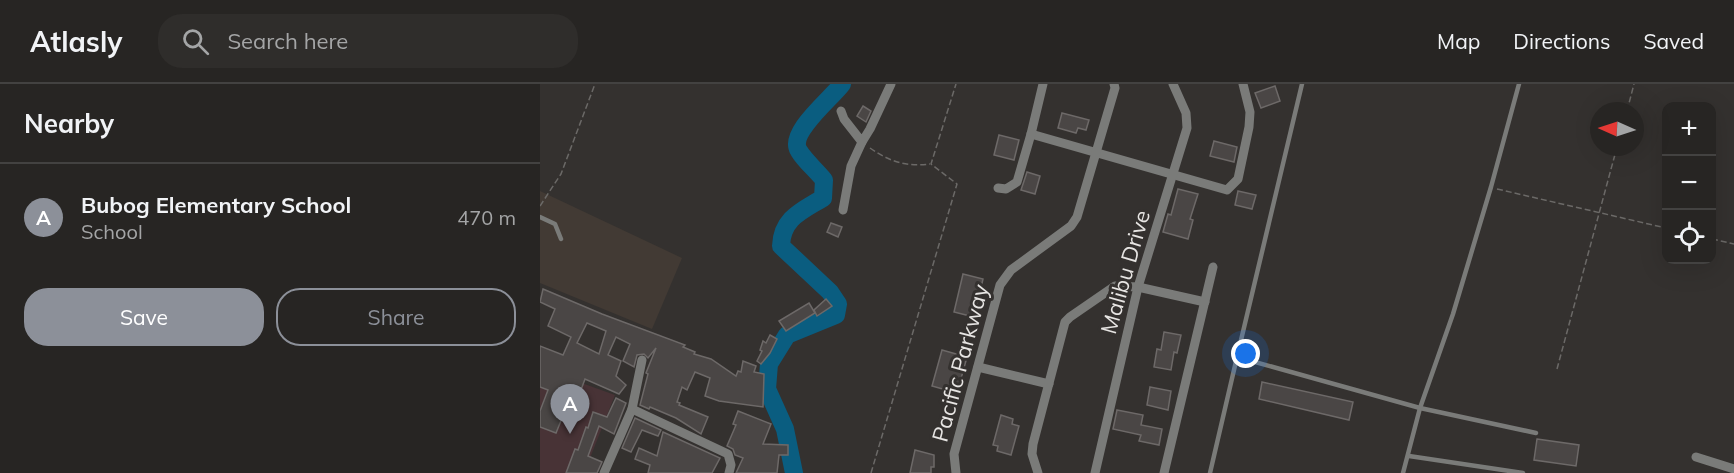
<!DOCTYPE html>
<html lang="en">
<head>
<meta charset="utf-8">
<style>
	:root { --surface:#272523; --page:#2f2d2b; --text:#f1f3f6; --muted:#a4a5a6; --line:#434241; --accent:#8c9099 }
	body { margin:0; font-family:Mulish,sans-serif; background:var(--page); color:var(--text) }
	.controls { position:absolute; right:18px; top:18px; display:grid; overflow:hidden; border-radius:12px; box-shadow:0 6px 24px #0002 }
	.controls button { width:54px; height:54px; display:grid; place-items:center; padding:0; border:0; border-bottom:2px solid var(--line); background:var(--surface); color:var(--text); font:30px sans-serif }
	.compass { position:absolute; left:1050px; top:18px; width:54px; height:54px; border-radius:50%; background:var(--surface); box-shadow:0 6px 24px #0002; rotate:273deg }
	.you { position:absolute; left:706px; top:270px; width:21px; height:21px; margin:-15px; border:4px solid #fff; border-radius:50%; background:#1a73e8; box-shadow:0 0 0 9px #1a73e833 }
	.badge { display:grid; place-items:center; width:39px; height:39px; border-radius:50%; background:var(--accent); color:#fff; font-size:20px; font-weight:700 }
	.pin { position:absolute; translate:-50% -50px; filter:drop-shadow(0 2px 3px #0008) }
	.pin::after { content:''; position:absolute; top:32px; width:21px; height:18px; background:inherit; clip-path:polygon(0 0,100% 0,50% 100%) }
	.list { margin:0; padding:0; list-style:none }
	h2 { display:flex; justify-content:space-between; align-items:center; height:78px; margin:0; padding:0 24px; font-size:26px }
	h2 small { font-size:20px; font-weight:400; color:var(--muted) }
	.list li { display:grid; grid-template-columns:39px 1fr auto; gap:18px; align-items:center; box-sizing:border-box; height:108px; padding:0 24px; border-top:2px solid var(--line) }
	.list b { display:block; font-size:22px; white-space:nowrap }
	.list p { margin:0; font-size:20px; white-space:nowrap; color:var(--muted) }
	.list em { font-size:20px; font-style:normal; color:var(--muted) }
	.actions { display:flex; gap:12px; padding:18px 24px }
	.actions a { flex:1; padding:14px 0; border:2px solid var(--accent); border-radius:24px; text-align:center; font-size:21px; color:var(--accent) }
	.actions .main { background:var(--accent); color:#fff }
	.icon { flex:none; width:33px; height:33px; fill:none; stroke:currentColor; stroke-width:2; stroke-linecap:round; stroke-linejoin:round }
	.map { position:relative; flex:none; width:1194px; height:389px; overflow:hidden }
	header { display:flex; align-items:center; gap:36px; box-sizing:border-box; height:84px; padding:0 30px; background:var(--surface); border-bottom:2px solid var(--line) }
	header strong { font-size:28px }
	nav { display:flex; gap:33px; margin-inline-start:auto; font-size:21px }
	.search { width:420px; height:54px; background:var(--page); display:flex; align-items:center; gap:15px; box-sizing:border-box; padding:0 21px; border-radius:24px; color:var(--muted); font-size:22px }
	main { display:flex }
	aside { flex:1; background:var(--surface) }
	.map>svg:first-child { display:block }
	.built { fill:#423a34 }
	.education { fill:#483336 }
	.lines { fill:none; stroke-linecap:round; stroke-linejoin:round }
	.river { stroke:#0a5d80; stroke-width:18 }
	.building { fill:#4a4645; stroke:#6d6968; stroke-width:1.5; fill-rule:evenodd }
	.path { stroke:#6b6967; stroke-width:1.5; stroke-dasharray:6 3; stroke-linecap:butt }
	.lane { stroke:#7a7b79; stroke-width:4.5 }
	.street { stroke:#7a7b79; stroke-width:9 }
	.labels { text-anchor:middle; stroke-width:6; stroke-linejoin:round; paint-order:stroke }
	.street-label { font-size:22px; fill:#e7e5e3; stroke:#34312f }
</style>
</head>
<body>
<header>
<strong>Atlasly</strong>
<div class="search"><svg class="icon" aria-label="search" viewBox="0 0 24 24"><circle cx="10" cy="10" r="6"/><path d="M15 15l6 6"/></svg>Search here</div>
<nav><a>Map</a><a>Directions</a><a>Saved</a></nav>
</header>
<main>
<aside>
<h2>Nearby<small></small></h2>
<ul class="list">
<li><span class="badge">A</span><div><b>Bubog Elementary School</b><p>School</p></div><em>470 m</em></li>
</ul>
<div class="actions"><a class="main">Save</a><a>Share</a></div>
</aside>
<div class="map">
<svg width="1194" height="389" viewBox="0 0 1194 389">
	<rect width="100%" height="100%" fill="#34312f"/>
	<path class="built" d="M0 107 142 174 112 245 0 199Z"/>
	<path class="education" d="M0 284 75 311 44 389H0Z"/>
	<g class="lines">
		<path class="river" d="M254 389 245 345 227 305 229 280 247 251 296 231 298 220 290 208 241 162C242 134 262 127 283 114L284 96C276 86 265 77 259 67 247 49 292 14 302 0"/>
	</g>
	<g class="building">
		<path d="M735 2 740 17 721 24 715 9Z"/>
		<path d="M323 22 331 27 326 38 317 32Z"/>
		<path d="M522 29 549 36 546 46 538 44 536 49 518 44Z"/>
		<path d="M459 51 479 56 474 76 454 71Z"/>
		<path d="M674 57 697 63 694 78 670 72Z"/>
		<path d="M487 88 500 92 495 110 481 106Z"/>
		<path d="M638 105 658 110 650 135 653 136 648 155 623 148 628 130 631 131Z"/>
		<path d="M698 107 716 111 712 125 695 121Z"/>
		<path d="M291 139 302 143 298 153 287 148Z"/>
		<path d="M423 190 443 195 434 233 414 228Z"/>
		<path d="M3 205 62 230 145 261 143 263 155 268 154 270 171 275 196 292 198 287 201 288 203 277 216 282 214 288 224 290 223 323 179 317 165 312 170 294 155 288 147 306 142 303 137 318 140 319 139 321 168 333 161 350 136 334 110 323 109 325 100 321 108 290 106 289 116 264 108 274 104 270 97 271 94 283 83 277 90 260 76 253 68 271 81 277 76 292 86 301 79 310 45 295 38 314 31 312 16 349 0 343V327L8 306 0 303V262L23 271 31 253 8 242 15 225 0 218ZM47 239 66 247 59 270 37 259Z"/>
		<path d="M286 215 292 222 277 232 274 226Z"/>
		<path d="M269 219 275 229 246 247 239 237Z"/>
		<path d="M624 248 641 251 637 269 634 268 631 286 614 283 617 265 621 266Z"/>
		<path d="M230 251 237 255 230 269 221 280 217 277 222 267 220 266 223 257 226 259Z"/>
		<path d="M402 266 427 273 417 309 392 302Z"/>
		<path d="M722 298 813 318 809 336 719 315Z"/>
		<path d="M610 303 631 307 628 326 607 321Z"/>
		<path d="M76 314 86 319 74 350 59 342 48 372 62 378 57 389H26L35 365 38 366 46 343 48 344 53 328 67 333Z"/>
		<path d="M577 326 603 331 601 341 622 345 619 361 599 357 601 351 573 345Z"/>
		<path d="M198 327 231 340 223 360 248 361V371H239L237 389H196L203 374 195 371 193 365 187 362 196 341 193 340Z"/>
		<path d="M461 331 473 335 472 340 479 342 471 371 457 367 458 362 453 361Z"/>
		<path d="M95 334 121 346 118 352 102 346 91 368 82 364Z"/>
		<path d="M123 348 180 374 172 389H108L110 381 95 375 99 364 117 372Z"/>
		<path d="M997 355 1039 361 1036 382 994 376Z"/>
		<path d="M375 366 394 371V383H391V389H370Z"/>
	</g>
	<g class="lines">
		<g class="path">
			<path d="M1087 27 1094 0"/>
			<path d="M330 64C350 78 367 83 390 80"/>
			<path d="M957 105 1126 144"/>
			<path d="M0 122 21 90 55 0"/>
			<path d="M1172 155 1194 160"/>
			<path d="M1017 285 1077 63"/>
			<path d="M331 389 417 100 391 80 416 0"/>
		</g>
		<g class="lane">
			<path d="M762 0 697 273 880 324 996 349"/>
			<path d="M0 133 15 140 21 155"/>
			<path d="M869 372 983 389"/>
			<path d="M670 389 697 273"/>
			<path d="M863 389 880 324 913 230 951 103 979 0"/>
		</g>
		<g class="street">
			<path d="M301 27 304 35 322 58 330 45 351 0"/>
			<path d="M491 50 687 106 698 95 709 43 710 28 703 0"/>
			<path d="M458 104 466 105 477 98 491 50 503 0"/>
			<path d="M303 126 311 82 322 58"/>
			<path d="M438 283 509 300"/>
			<path d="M92 325 188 370 191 381 189 389"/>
			<path d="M1156 373 1194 385"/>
			<path d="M64 389 92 325 102 276"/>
			<path d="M416 389 414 370 460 201 471 186 531 142 537 133 575 4 574 0"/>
			<path d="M498 389 492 370 493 360 525 238 530 233 575 202 598 203 665 218"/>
			<path d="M555 389 598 203 647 44 646 29 633 0"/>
			<path d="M624 389 673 183"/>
		</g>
	</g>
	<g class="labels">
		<g class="street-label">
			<text transform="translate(585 188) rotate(-74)" y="8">Malibu Drive</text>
			<text transform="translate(420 279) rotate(-75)" y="8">Pacific Parkway</text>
		</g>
	</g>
</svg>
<div class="controls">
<button>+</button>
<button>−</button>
<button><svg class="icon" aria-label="locate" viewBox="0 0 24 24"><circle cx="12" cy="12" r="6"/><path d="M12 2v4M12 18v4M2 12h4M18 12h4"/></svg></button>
</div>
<svg class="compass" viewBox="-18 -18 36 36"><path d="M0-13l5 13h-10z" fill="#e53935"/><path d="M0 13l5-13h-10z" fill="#a4a5a6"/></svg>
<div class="you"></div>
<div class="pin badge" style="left:30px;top:350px">A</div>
</div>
</main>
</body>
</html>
